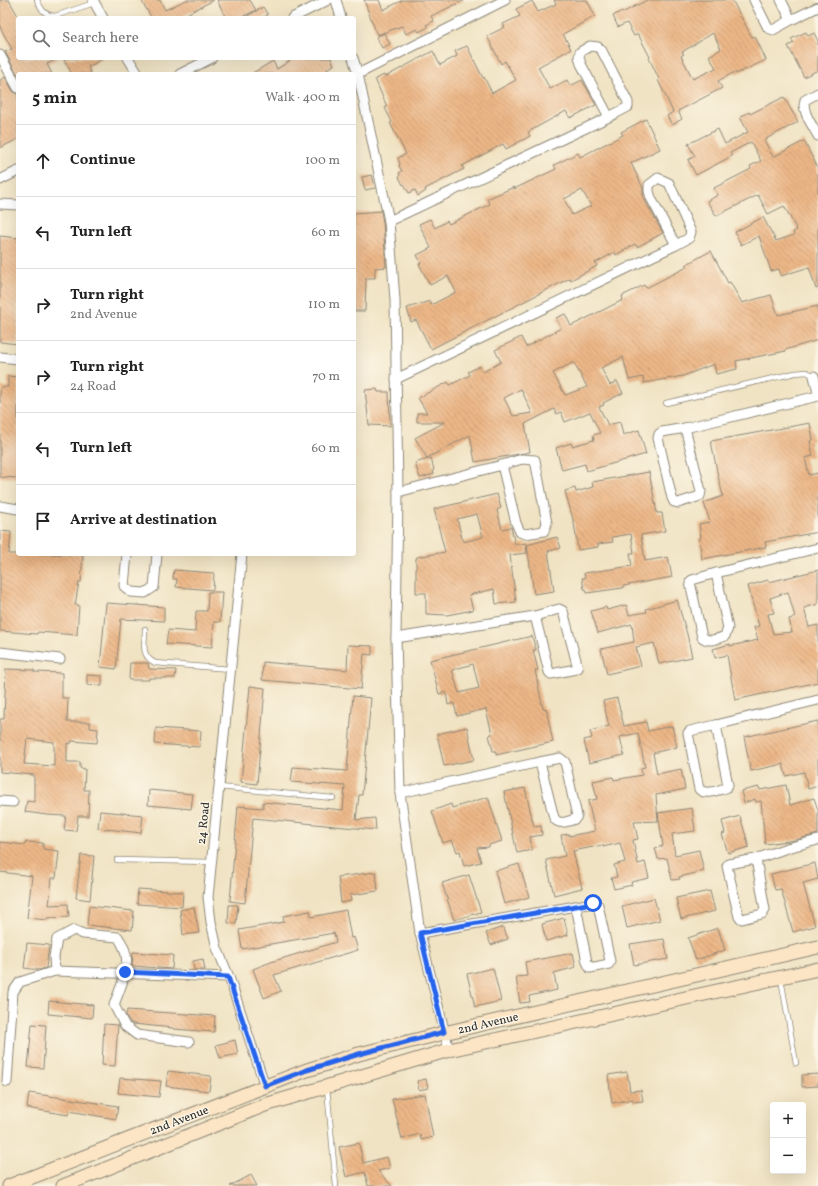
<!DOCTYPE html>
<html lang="en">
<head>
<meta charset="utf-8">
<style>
	:root { --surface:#fff; --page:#f6f6f6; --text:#222; --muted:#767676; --line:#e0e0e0 }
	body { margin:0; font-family:Vollkorn,serif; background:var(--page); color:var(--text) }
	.controls { position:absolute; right:12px; bottom:12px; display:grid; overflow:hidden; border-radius:4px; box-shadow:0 4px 16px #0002 }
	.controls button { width:36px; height:36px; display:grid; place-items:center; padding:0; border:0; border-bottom:1px solid var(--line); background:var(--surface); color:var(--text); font:20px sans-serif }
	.stop { position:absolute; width:12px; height:12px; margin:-9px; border:3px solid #2563eb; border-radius:50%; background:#fff }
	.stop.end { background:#2563eb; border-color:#fff; box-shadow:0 1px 4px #0008 }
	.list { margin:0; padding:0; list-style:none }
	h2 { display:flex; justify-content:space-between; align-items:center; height:52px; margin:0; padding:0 16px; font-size:17px }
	h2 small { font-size:13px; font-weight:400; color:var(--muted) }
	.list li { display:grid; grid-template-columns:26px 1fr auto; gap:12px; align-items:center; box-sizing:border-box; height:72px; padding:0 16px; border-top:1px solid var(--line) }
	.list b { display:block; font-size:15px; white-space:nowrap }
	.list p { margin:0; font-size:13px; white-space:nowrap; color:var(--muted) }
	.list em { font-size:13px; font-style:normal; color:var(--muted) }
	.icon { flex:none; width:22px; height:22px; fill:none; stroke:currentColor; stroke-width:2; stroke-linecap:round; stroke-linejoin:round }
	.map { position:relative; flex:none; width:818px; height:1186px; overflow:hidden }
	.search { position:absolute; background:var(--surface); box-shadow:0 4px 16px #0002; left:16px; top:16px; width:340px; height:44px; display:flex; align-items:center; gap:10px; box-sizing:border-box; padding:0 14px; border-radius:4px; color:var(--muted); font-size:15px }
	.panel { position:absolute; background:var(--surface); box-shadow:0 4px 16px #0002; left:16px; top:72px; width:340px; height:484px; border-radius:4px }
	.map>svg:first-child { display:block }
	.building { fill:url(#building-back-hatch); fill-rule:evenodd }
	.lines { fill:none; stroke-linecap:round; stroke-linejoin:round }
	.lane-casing { stroke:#8e8777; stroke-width:6 }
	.street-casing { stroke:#8e8777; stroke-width:11 }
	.secondary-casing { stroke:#8e8777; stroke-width:15 }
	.lane { stroke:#fff; stroke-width:4.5 }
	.street { stroke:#fff; stroke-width:9 }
	.secondary { stroke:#fce5c4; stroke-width:13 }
	.route { stroke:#2563eb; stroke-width:5 }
	.labels { text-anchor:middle; stroke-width:3; stroke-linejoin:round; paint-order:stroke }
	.street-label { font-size:12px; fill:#2b2b2b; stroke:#fcf5e5 }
</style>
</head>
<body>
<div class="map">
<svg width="818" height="1186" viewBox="0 0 818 1186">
	<defs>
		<pattern id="building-back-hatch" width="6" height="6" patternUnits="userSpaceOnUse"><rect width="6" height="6" fill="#edb787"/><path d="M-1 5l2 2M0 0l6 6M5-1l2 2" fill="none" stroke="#c0956f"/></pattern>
	</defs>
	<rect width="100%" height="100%" fill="#fcf5e5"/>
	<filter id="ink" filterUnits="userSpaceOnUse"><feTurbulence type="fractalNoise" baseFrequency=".025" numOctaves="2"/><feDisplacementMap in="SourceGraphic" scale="8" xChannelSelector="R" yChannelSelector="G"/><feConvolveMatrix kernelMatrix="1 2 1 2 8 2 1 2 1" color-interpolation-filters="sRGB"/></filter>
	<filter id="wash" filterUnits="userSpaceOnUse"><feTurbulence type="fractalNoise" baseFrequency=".012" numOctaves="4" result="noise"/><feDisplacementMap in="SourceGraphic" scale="16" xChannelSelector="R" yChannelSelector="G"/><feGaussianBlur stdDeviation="0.9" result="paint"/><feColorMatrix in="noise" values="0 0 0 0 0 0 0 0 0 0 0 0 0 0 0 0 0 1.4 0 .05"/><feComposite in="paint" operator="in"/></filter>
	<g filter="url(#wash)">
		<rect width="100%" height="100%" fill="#f0e3c3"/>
		<g id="blocks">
			<g class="building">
				<path d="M0 0H9L18 16V58H59L47 64 52 74H18V75L5 52 12 49 0 27Z"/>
				<path d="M141 0H160L165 10 186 0H214L179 18H149L151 17Z"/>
				<path d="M217 0H250L256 10 240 18H226Z"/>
				<path d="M364 0H379L383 10 403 0H465L431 16 434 21 426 25 428 27 419 32 417 29 406 34 402 26 377 35Z"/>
				<path d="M554 0H587L595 16 563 34 571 49 538 67 550 89 567 80 570 86 582 80 596 105 570 118 566 111 528 132 530 136 506 149 503 144 462 166 464 169 425 189 426 191 418 196 415 190 409 193 404 184 403 185 399 177 400 176 399 173 402 171 399 166 400 165 398 158 406 154 390 123 392 122 385 108 387 107 375 79 384 75 385 77 433 51 440 65 457 56 455 51 467 46 483 78 484 77 492 93 516 80 505 61 501 64 487 36 505 27 503 24 520 16 516 9 532 1 538 12 556 4Z"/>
				<path d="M647 0H732L752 37 755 36 766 60 736 74 735 72 718 81 722 88 678 111 682 119 672 125 667 116 673 112 658 80 659 79 649 58 650 57 638 34 634 36 627 23 618 27 613 16 622 11V13ZM713 33 721 49 709 56 716 68 693 79 681 56 684 54 682 52Z"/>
				<path d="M263 7 268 15 262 18H244Z"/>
				<path d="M806 32 808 36 814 33 818 41V70L804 77 788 46 794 43 791 39Z"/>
				<path d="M384 33 390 44 382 48 376 37Z"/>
				<path d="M63 58H104L88 67 91 74H72Z"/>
				<path d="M294 58H331L334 65 327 69 330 74H251L273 61 277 69Z"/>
				<path d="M5 77 13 91 18 95V139L0 148V80Z"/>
				<path d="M784 97 798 122 764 140 773 157 804 141 818 168V288L816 289 809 267 781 276 779 269 771 271 759 236 741 245 735 232 763 217 776 241 794 235 793 232 797 230 784 206 768 214 758 195 716 216 707 201 718 195 714 188 751 169 750 166 761 161 751 142 730 153 732 156 696 175 688 160 695 156 688 144 718 129 725 144 748 132 740 117 749 112 750 114Z"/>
				<path d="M646 119 660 149 631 163 643 188V197L663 233 637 247 635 244 616 255 615 252 595 263 597 266 571 280 570 278 431 349 416 320 411 322 407 308 430 301 431 305 456 292 448 276 430 285 419 264 421 263 417 255 431 248 419 224 430 219 435 228 447 221 449 224 490 204 487 199 514 187V189L556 169 554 165 578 153 580 157 623 135 621 132ZM582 190 591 206 572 215 564 199Z"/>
				<path d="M372 175 375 188 365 190 362 177Z"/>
				<path d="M381 211 383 222 386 267 375 268V278H366L365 311H354V213Z"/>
				<path d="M0 236 18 238V344L0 342Z"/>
				<path d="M711 251 728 283 730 282 742 303 771 295 778 315 818 306V340L785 350 786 351 736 361 737 369 716 374 714 364 683 376 644 383 643 377 629 380 623 357 601 368 610 385 617 381 623 393 603 403 604 405 599 407 608 425 620 422 623 435 639 430 646 454 587 471 585 464 562 470 556 448 571 443 572 446 594 440 593 435 600 433 590 412 565 422 561 412 556 414 554 409 525 424 530 452 475 462 470 435 427 458 415 438 445 422H417V413H427L418 398 448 382 450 385 470 375 468 372 480 366 483 372 501 362 495 350 521 337 526 347 561 328 556 318 565 314 571 326 623 300 622 296 644 285 646 288 687 267 685 265ZM572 363H574L587 387 565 395 553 373ZM521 389 532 413 513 416 504 398Z"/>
				<path d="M8 376 18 377V478L0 477V395L1 387H8Z"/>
				<path d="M377 389 378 392H389L390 426 369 425 365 390Z"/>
				<path d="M810 423 813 440 810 441 813 456 805 458 809 475 818 473V532L765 542 766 547 702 559 699 539 701 538 699 524 710 522 704 503 723 496 718 476 711 441Z"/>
				<path d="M431 458 434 470H433L434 474 420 478 415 463Z"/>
				<path d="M649 472 657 513H662L665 531 641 535 645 561 668 557 672 577 623 586V588L587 593 586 589H584L582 578H585L584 573 632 566 630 553H634L631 534 612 537 613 542 598 544V547L578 550 574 523 565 491 575 488 576 492 593 487 592 482Z"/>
				<path d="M497 494 501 508 497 510 502 529 511 527 515 545 526 543 527 553 510 555 516 602 496 604 494 589 469 595 473 610 447 615 426 614V593H416V558H417V557L445 552 434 509ZM477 514 483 537 463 542 457 519Z"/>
				<path d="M0 531 11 532 9 554H83L81 582H79L75 605H79L77 635 38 632 37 634 0 631Z"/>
				<path d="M557 537 561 548 548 551 554 591 534 594 527 545Z"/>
				<path d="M174 570 214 573 213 590 176 587 177 579H173Z"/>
				<path d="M818 570V604L804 608 809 627 818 625V682L735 700 727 655 715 658 713 649 730 644V646L758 640 754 627 759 626 748 586 768 580 769 582ZM788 592 795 617 789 619 792 632 773 634 768 614 774 613 770 598Z"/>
				<path d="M208 592H222L220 622H214L212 647 166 644 168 630 195 632 196 611H207Z"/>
				<path d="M677 600 687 634 692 657 659 664 654 643 636 647 641 666 607 674 601 649 634 642 632 624 598 633 591 611 606 607 607 610 626 605 629 615 647 612 646 609Z"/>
				<path d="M106 603 164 607V621L121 619 116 669 100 667Z"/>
				<path d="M532 636 536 650H533L538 670H535L543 709 546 708 553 742 496 755V751H493L489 735 492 734 486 709 457 716 454 703 448 705 446 692 439 694 430 660ZM473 664 479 688 459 693 452 670Z"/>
				<path d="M348 645 372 646V655L364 654 361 689 262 680 263 662 347 670Z"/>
				<path d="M130 663H148L149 669 176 670 175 678H149V680H129Z"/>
				<path d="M6 669 32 670H34V672L62 673V698H68L67 722H90V728L98 729 97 743 71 741V744L67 743V762H80V768L85 769 84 790H89L88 816H78L76 831 64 830 66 816 47 815 25 812 27 801 34 802V775L0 772V719H4ZM27 739 54 742V766L24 764Z"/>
				<path d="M87 675 102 676V686L87 685Z"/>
				<path d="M250 686 265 688 257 784 241 782Z"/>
				<path d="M353 696 371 698 362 795H359L356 820 375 818 376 830 253 818 245 903 230 901 238 806 263 808V802L343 810 345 786 291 782 293 767 347 771Z"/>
				<path d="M617 698 624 726 646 722 648 731 672 726 677 747 653 753 657 774 681 769 685 789 656 795 658 821 634 822 638 839 633 840 638 864 645 862 649 878 631 882 632 885 614 889 611 878 617 877 614 865 625 862 620 843 603 847V845L573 851 582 888 554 895 546 860 565 856 561 835 569 834V836L595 831 588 801 597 799 593 781 613 777 614 780 642 775 641 768 645 767 638 733 620 737 624 755 589 763 584 740 592 738 590 731 609 726 603 701Z"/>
				<path d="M818 721V786L808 789 804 772 786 776 783 764 751 771 744 737Z"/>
				<path d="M467 727 474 760 444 766 437 734Z"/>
				<path d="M156 728 201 731 200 747 155 744Z"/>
				<path d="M786 785 790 805 814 798 818 810V834L795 840 765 844 761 801 756 802 755 799 744 803 741 791 759 787 760 790Z"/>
				<path d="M525 788 534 827 541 826 542 835 530 837 532 850 517 853 504 792Z"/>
				<path d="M149 790 193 794 191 809 148 805Z"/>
				<path d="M488 797 502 841 489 845V847L477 848 481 862 464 866 460 851 457 852 452 840 443 843 432 811 451 804 452 808Z"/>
				<path d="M692 808 695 831 672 834 675 855 699 850 704 871 679 877 680 879 672 880 667 858 658 859 655 848 663 846 658 813Z"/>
				<path d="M100 811 143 815 141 833 98 828Z"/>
				<path d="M740 816 749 847 728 853 722 834 725 833 722 821Z"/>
				<path d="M0 842 25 845 26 842 43 843V849L59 851 56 878H52L49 905 68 904 69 917 47 918V920L27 918 32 876 0 872Z"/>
				<path d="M81 855 94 856 90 900 76 898Z"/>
				<path d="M815 863 818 879 803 883 815 926 793 932 781 889 775 890 771 874Z"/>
				<path d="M519 864 529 897 504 904 495 871Z"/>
				<path d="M376 872 378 891 350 895 351 901 341 903 338 877Z"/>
				<path d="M469 875 481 912 454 920 442 883Z"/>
				<path d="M138 889 183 892 182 907 137 904Z"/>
				<path d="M710 891 715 911 681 919 676 898Z"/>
				<path d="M654 898 660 920 627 928 622 906Z"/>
				<path d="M229 905H238L236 924 228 923Z"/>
				<path d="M89 906 134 911 132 930 87 925Z"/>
				<path d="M194 907 199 933 183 935 180 910Z"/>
				<path d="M346 910 351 938 354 937 358 950 274 975 281 991 264 998 253 969 271 962 336 942 334 933 242 949 239 930 284 922 283 916 310 911 311 917Z"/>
				<path d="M564 918 568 935 546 941 542 924Z"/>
				<path d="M503 927 508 939 491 945 486 933Z"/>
				<path d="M718 928 725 950 696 960 688 938Z"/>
				<path d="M664 939 668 959 634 965 630 944Z"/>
				<path d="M27 943 49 945 46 968 39 970 24 968Z"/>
				<path d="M133 952 173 955 172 969 132 966Z"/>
				<path d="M573 953 576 967 554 973 557 990 529 996 530 1002 520 1003 516 977 527 976 525 962Z"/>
				<path d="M203 959 205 970H194L193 961Z"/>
				<path d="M493 968 501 1001 475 1007 467 974Z"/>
				<path d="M49 1001 93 1005 92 1018 48 1014Z"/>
				<path d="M127 1010 215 1016 214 1032 173 1029V1028L133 1024 130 1022 126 1016Z"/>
				<path d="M32 1024 46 1025 43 1068 28 1067Z"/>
				<path d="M104 1024 118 1025 115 1066 102 1065Z"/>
				<path d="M235 1040 238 1054 220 1058 216 1045Z"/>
				<path d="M168 1071 211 1076 209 1091 166 1086Z"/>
				<path d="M627 1072 630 1091 641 1090 643 1101 633 1102V1099L612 1103 608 1075Z"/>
				<path d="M818 1074V1086L802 1087V1075Z"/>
				<path d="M120 1078 161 1081 159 1097 118 1093Z"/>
				<path d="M426 1079 428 1088 419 1090 417 1081Z"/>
				<path d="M29 1093 118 1106 116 1119 69 1111 68 1115 27 1108Z"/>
				<path d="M425 1094 433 1137 421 1140 420 1134 402 1139 392 1099Z"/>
				<path d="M359 1143 363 1163 387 1157 390 1168 378 1171 392 1186H368L365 1172 346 1177 339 1147Z"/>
				<path d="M251 1175 257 1186H230Z"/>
			</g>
		</g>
	</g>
	<g filter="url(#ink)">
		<use href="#blocks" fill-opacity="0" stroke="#8e8777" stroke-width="1"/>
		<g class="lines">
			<defs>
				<g id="lane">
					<path d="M37 0C41 9 44 15 55 16L94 3"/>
					<path d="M666 403 795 373 807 372 814 376"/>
					<path d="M145 629C145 644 140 655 155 663L230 669"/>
					<path d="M219 787 333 798"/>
					<path d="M117 860 211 862"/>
					<path d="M781 979 796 1063"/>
					<path d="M327 1088 336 1186"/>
				</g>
				<g id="street">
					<path d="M93 0 103 18"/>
					<path d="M336 0 341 18"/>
					<path d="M754 0 768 28 773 30 791 20 781 0"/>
					<path d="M292 18 328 0"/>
					<path d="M791 20 818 7"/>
					<path d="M590 46 598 47 602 51 628 102V107L609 117 581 64 579 57 580 52Z"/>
					<path d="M0 55 18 88"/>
					<path d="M128 58 138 74"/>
					<path d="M353 58 358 74 389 221 395 300 398 492 396 638 400 793 420 933 449 1050"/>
					<path d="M180 74 212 58"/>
					<path d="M358 74 505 0"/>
					<path d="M818 93 805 100C801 111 813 126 818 136"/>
					<path d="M658 178 669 183 691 232 689 238 676 245 651 198 649 191V185Z"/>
					<path d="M0 180 18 171"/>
					<path d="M0 204 18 205"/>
					<path d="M389 221 609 117"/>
					<path d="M0 357 18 359"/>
					<path d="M814 376 818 393"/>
					<path d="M396 379 676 245"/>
					<path d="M685 428 701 491 700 496 697 497 678 503 674 502 672 498 658 438 659 434 662 432Z"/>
					<path d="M685 428 818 396"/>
					<path d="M522 459 535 460 547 523 544 531 525 534 520 532 516 523 502 465Z"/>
					<path d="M398 492 502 465"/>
					<path d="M0 506 18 509"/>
					<path d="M127 554 124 586 131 592 145 593 154 587 157 554"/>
					<path d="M242 554 208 897 211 922 217 948 229 977 265 1086"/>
					<path d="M716 573 728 628 725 636C717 639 709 643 702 637L690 582 692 580Z"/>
					<path d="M716 573 818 548"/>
					<path d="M559 609 563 611 578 668 576 669 551 674 549 672 535 616Z"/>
					<path d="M396 638 535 616"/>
					<path d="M0 652 60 659"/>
					<path d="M716 725 728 785 726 788C717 790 706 796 699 789L688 733 690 731Z"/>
					<path d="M716 725 818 700"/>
					<path d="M560 758 565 762 577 816 575 819C568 821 559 826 554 818L540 762Z"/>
					<path d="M400 793 540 762"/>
					<path d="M0 801 13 802"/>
					<path d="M756 859 765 910 762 914 742 919 739 917 727 866 728 864Z"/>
					<path d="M756 859 787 848 818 840"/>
					<path d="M593 903 598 905 610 961 609 964 590 968 587 962 576 906Z"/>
					<path d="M420 933 576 906"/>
					<path d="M189 1042 137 1035 125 1026 114 1005C119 991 129 970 126 955 125 949 122 943 118 937L83 934 74 930 57 939 54 957 55 971 229 977"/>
					<path d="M7 1082 13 992 20 982 55 971"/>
				</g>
				<g id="secondary">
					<path d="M9 1186 307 1070 359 1054 444 1033 818 947"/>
					<path d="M63 1186 265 1105 449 1050 818 969"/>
				</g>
			</defs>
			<use href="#lane" class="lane-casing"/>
			<use href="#street" class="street-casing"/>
			<use href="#secondary" class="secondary-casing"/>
			<use href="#lane" class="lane"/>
			<use href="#street" class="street"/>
			<use href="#secondary" class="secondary"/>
		</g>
	</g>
	<g class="lines" filter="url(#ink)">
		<path class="route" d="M125 972 228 977 265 1086 307 1070 359 1054 444 1032 420 933 593 903"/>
	</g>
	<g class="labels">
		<g class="street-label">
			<text transform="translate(203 823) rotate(-84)" y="4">24 Road</text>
			<text transform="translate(488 1023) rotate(-13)" y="4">2nd Avenue</text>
			<text transform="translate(179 1120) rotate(-21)" y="4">2nd Avenue</text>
		</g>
	</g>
</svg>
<div class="controls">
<button>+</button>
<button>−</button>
</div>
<div class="stop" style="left:593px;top:903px"></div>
<div class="stop end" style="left:125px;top:972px"></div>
<div class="search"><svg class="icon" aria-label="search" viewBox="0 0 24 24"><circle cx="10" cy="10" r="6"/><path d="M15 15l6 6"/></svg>Search here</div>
<section class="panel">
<h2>5 min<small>Walk · 400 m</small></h2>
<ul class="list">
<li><svg class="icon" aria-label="ahead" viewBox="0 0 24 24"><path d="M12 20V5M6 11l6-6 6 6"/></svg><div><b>Continue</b></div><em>100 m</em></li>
<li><svg class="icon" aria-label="left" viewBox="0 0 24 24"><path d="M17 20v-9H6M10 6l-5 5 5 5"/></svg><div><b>Turn left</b></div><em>60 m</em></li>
<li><svg class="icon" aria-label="right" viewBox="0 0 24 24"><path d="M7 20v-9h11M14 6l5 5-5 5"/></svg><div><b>Turn right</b><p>2nd Avenue</p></div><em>110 m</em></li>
<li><svg class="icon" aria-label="right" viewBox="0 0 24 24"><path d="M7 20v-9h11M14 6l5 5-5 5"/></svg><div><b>Turn right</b><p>24 Road</p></div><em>70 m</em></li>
<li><svg class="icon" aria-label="left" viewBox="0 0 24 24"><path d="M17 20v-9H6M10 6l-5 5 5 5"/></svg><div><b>Turn left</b></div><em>60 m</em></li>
<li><svg class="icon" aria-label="arrive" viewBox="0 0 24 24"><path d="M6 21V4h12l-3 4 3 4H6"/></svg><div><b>Arrive at destination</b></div></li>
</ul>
</section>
</div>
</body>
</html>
